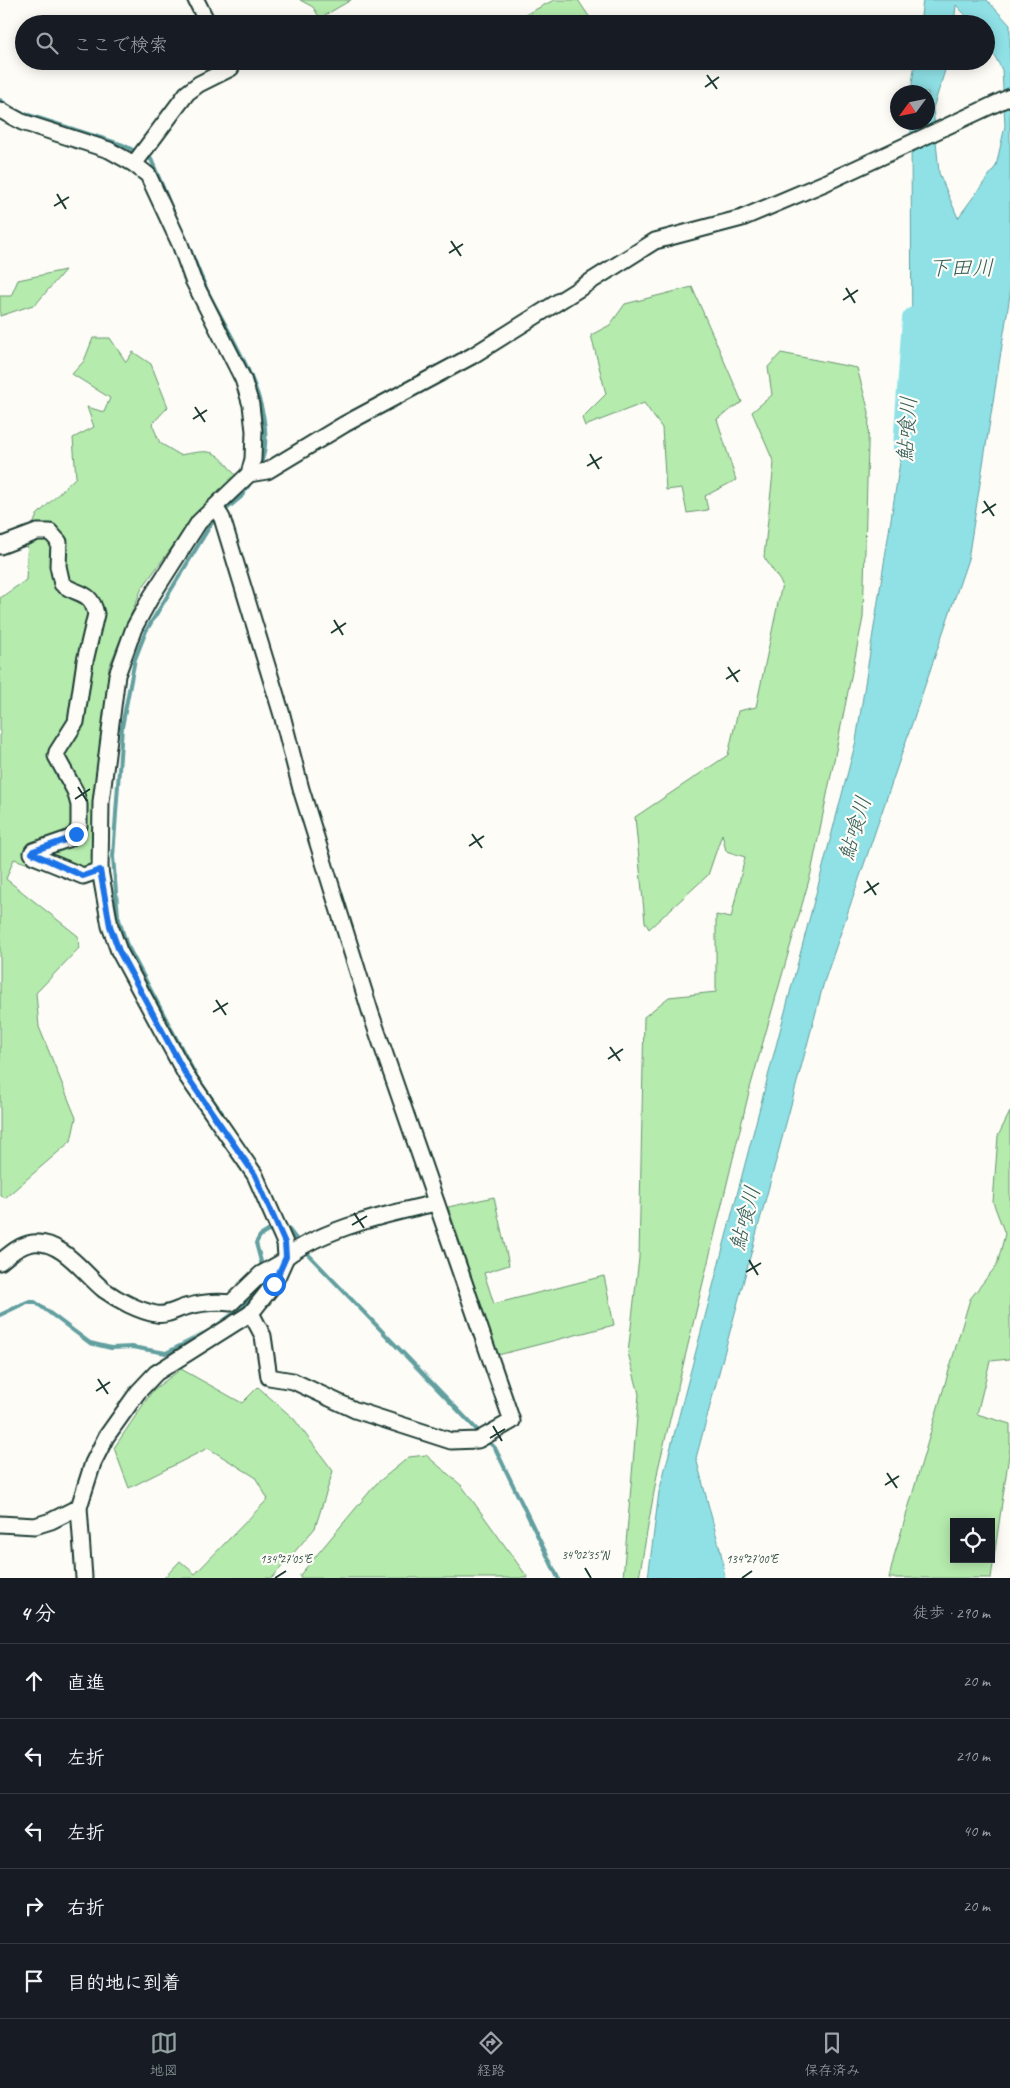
<!DOCTYPE html>
<html lang="ja">
<head>
<meta charset="utf-8">
<style>
	:root { --surface:#171b24; --page:#20242c; --text:#f1f3f6; --muted:#9ea1a6; --line:#363941; --accent:#92a19f }
	body { margin:0; font-family:Caveat,"Klee One",sans-serif; background:var(--page); color:var(--text) }
	.controls { position:absolute; right:15px; bottom:15px; display:grid; overflow:hidden; border-radius:0px; box-shadow:0 2px 12px #0003 }
	.controls button { width:45px; height:45px; display:grid; place-items:center; padding:0; border:0; border-bottom:1px solid var(--line); background:var(--surface); color:var(--text); font:25px sans-serif }
	.compass { position:absolute; left:890px; top:85px; width:45px; height:45px; border-radius:50%; background:var(--surface); box-shadow:0 2px 12px #0003; rotate:237deg }
	.stop { position:absolute; width:15px; height:15px; margin:-11px; border:4px solid #1a73e8; border-radius:50%; background:#fff }
	.stop.end { background:#1a73e8; border-color:#fff; box-shadow:0 1px 5px #0008 }
	.list { margin:0; padding:0; list-style:none }
	h2 { display:flex; justify-content:space-between; align-items:center; height:65px; margin:0; padding:0 20px; font-size:21px }
	h2 small { font-size:16px; font-weight:400; color:var(--muted) }
	.list li { display:grid; grid-template-columns:32px 1fr auto; gap:15px; align-items:center; box-sizing:border-box; height:75px; padding:0 20px; border-top:1px solid var(--line) }
	.list b { display:block; font-size:19px; white-space:nowrap }
	.list em { font-size:16px; font-style:normal; color:var(--muted) }
	.icon { flex:none; width:28px; height:28px; fill:none; stroke:currentColor; stroke-width:2; stroke-linecap:round; stroke-linejoin:round }
	.map { position:relative; flex:none; width:1010px; height:1578px; overflow:hidden }
	.search { position:absolute; background:var(--surface); box-shadow:0 2px 12px #0003; left:15px; right:15px; top:15px; height:55px; display:flex; align-items:center; gap:12px; box-sizing:border-box; padding:0 18px; border-radius:28px; color:var(--muted); font-size:19px }
	.sheet { height:440px; background:var(--surface) }
	nav { display:flex; justify-content:space-around; align-items:center; box-sizing:border-box; height:70px; border-top:1px solid var(--line); background:var(--surface); font-size:14px; color:var(--muted) }
	nav a { display:grid; justify-items:center; gap:2px }
	nav .on { color:var(--accent) }
	.map>svg:first-child { display:block }
	.green { fill:#b5ebad; stroke:#6a9470; fill-rule:evenodd }
	.water { fill:#8fe1e6; stroke:#629f9f }
	.lines { fill:none; stroke-linecap:round; stroke-linejoin:round }
	.stream { stroke:#629f9f; stroke-width:4 }
	.river { stroke:#8fe1e6; stroke-width:24 }
	.minor-casing { stroke:#1f3d34; stroke-width:19 }
	.minor { stroke:#fdfcf7; stroke-width:15 }
	.route { stroke:#1a73e8; stroke-width:6 }
	.ticks { fill:none; stroke:#1f3d34; stroke-width:2 }
	.labels { text-anchor:middle; stroke-width:4.5; stroke-linejoin:round; paint-order:stroke }
	.water-label { font-size:22px; font-style:italic; fill:#355e58; stroke:#fdfcf7 }
	.ticks-label { font-size:12px; text-anchor:middle; fill:#1f3d34; stroke:#fdfcf7; stroke-width:4.5; stroke-linejoin:round; paint-order:stroke }
</style>
</head>
<body>
<div class="map">
<svg width="1010" height="1578" viewBox="0 0 1010 1578">
	<rect width="100%" height="100%" fill="#fdfcf7"/>
	<filter id="ink" filterUnits="userSpaceOnUse"><feTurbulence type="fractalNoise" baseFrequency=".02" numOctaves="2"/><feDisplacementMap in="SourceGraphic" scale="10" xChannelSelector="R" yChannelSelector="G"/><feConvolveMatrix kernelMatrix="1 2 1 2 8 2 1 2 1" color-interpolation-filters="sRGB"/></filter>
	<g filter="url(#ink)">
		<g class="green">
			<path d="M300 0H351L320 18 313 7Z"/>
			<path d="M554 0H578L592 21 587 24H568L566 21 562 24H525L521 17Z"/>
			<path d="M65 270 36 304 0 316V296H11L18 280Z"/>
			<path d="M692 287 742 402 717 419 736 480 705 496 708 510 687 513 682 488 666 490 662 428 644 403 585 426 582 418 606 394 591 335 610 325 625 304Z"/>
			<path d="M93 338H110L126 362 133 352 151 364 168 407 152 424 160 443 180 455C214 449 215 449 236 476L213 496 194 517 142 588 109 667 99 769 95 867 71 878 14 859 6 879 78 936 79 948 36 993 39 1027 76 1118 71 1141 5 1198 0 1195V598L26 580 28 537 37 515 76 477 73 438 94 427 87 407 104 412 110 398 72 374 84 361Z"/>
			<path d="M781 353 857 368 869 412 863 618 811 873 750 1088 658 1469 639 1578H623L639 1394 628 1353 639 1258 644 1017 669 997 716 992V915L731 918 745 857 726 851 722 834 708 875 649 929 645 922 635 817 728 755 738 711 756 707 782 584 764 557 774 463 752 412 772 395 768 367Z"/>
			<path d="M1010 1112V1359L990 1361 977 1414 1010 1424V1448L991 1578H889L895 1553 970 1299 997 1265 1005 1234 993 1202 998 1136ZM954 1522H991V1559H954Z"/>
			<path d="M494 1197 509 1265 484 1273 494 1304 604 1276 614 1325 498 1355 448 1207Z"/>
			<path d="M181 1369 242 1403 258 1387 294 1419 333 1471 315 1528 272 1578H164L180 1561 195 1574 268 1499 255 1477 208 1448 129 1488 114 1448 153 1390Z"/>
			<path d="M426 1455 462 1486 528 1578H300V1575L376 1484 409 1457Z"/>
		</g>
		<path class="water" d="M923 0H987L1010 25V295L968 559 824 982 696 1458 721 1553 725 1578H648L659 1492 856 741 912 386 911 123 928 122V92H911L915 61H948L933 108 939 173 958 218 996 166 1005 126 1002 70 986 39V24H974L956 5 954 24H920Z"/>
		<g class="lines">
			<g class="stream">
				<path d="M0 100 10 107"/>
				<path d="M16 111 123 145 139 153"/>
				<path d="M145 157 151 159 178 223"/>
				<path d="M188 245C196 263 202 281 211 298 234 343 283 417 259 468"/>
				<path d="M223 512 241 497 253 479"/>
				<path d="M218 517 213 521 146 631 135 659 122 727 113 857 118 916 126 943 196 1076 222 1113"/>
				<path d="M283 1222 300 1244"/>
				<path d="M304 1250 481 1434"/>
				<path d="M263 1269 256 1243 260 1236 273 1228"/>
				<path d="M0 1315 27 1302H35L90 1343 111 1348 132 1347 166 1353 211 1330 246 1304 265 1282 264 1276"/>
				<path d="M486 1439 495 1448 558 1578"/>
			</g>
			<path class="river" d="M905 447 914 319"/>
			<defs>
				<g id="minor">
					<path d="M196 0 208 24"/>
					<path d="M0 110 22 122 109 150 134 164 148 175 180 244 193 280 243 379 251 405 254 431 253 459 249 474 199 522 151 597 134 628 117 675 101 802 100 870 110 926 119 951 186 1075 255 1175 285 1243 286 1257 274 1284 251 1313 156 1373 138 1392 106 1437 93 1463 79 1507 84 1578"/>
					<path d="M134 164 187 93 199 84 231 68 227 61"/>
					<path d="M249 474 267 471 345 424 472 356 655 241 742 218 827 182 1010 97"/>
					<path d="M215 507 222 518 282 715 301 789 371 1014 512 1421 478 1440 451 1441 355 1410 293 1381 269 1377 263 1336 251 1313"/>
					<path d="M0 546 37 532H50L59 542 58 566 62 584C78 596 91 590 96 614L85 661 76 722 57 752 56 756 75 791 79 805V826L76 834 68 839 33 851 32 853 34 856 83 876 100 870"/>
					<path d="M286 1257C322 1229 391 1213 436 1203"/>
					<path d="M0 1262C10 1254 19 1245 33 1243 62 1240 84 1274 104 1290 118 1300 139 1311 156 1314 167 1316 175 1310 185 1307 200 1303 216 1301 231 1303L261 1274 284 1261"/>
					<path d="M0 1524 35 1526 51 1521 79 1507"/>
				</g>
			</defs>
			<use href="#minor" class="minor-casing"/>
			<use href="#minor" class="minor"/>
		</g>
	</g>
	<g class="lines" filter="url(#ink)">
		<path class="route" d="M76 834 68 839 33 851 32 853 83 876 100 870 110 926 119 951 186 1075 255 1175 285 1243 286 1257 274 1284"/>
	</g>
	<path class="ticks" d="M707 75 717 89M705 87 719 77M57 194 66 209M54 206 69 197M451 241 461 256M449 253 463 244M846 288 855 303M843 300 858 290M195 407 205 422M193 419 207 410M590 454 599 469M587 466 602 457M984 501 994 516M982 513 996 504M334 620 343 635M331 633 346 623M728 667 738 682M726 679 740 670M78 787 87 801M75 799 90 789M472 834 482 848M469 846 484 836M867 881 876 895M864 893 879 883M216 1000 226 1015M213 1012 228 1003M610 1047 620 1061M608 1059 623 1049M354 1213 364 1228M352 1225 367 1216M749 1260 758 1275M746 1272 761 1263M98 1379 108 1394M96 1391 110 1382M493 1426 502 1441M490 1438 505 1429M887 1473 897 1488M885 1485 899 1476M585 1568 591 1578M275 1578 286 1571M742 1578 752 1571"/>
	<g class="labels">
		<g class="water-label">
			<text x="961" y="275">下田川</text>
			<text transform="translate(906 429) rotate(-86)" y="8">鮎喰川</text>
			<text transform="translate(854 828) rotate(-73)" y="8">鮎喰川</text>
			<text transform="translate(744 1218) rotate(-75)" y="8">鮎喰川</text>
		</g>
	</g>
	<g class="ticks-label">
		<text x="585" y="1559">34°02'35"N</text>
		<text x="286" y="1563">134°27'05"E</text>
		<text x="752" y="1563">134°27'00"E</text>
	</g>
</svg>
<div class="controls">
<button><svg class="icon" aria-label="locate" viewBox="0 0 24 24"><circle cx="12" cy="12" r="6"/><path d="M12 2v4M12 18v4M2 12h4M18 12h4"/></svg></button>
</div>
<svg class="compass" viewBox="-18 -18 36 36"><path d="M0-13l5 13h-10z" fill="#e53935"/><path d="M0 13l5-13h-10z" fill="#9ea1a6"/></svg>
<div class="stop" style="left:274px;top:1284px"></div>
<div class="stop end" style="left:76px;top:834px"></div>
<div class="search"><svg class="icon" aria-label="search" viewBox="0 0 24 24"><circle cx="10" cy="10" r="6"/><path d="M15 15l6 6"/></svg>ここで検索</div>
</div>
<section class="sheet">
<h2>4 分<small>徒歩 · 290 m</small></h2>
<ul class="list">
<li><svg class="icon" aria-label="ahead" viewBox="0 0 24 24"><path d="M12 20V5M6 11l6-6 6 6"/></svg><div><b>直進</b></div><em>20 m</em></li>
<li><svg class="icon" aria-label="left" viewBox="0 0 24 24"><path d="M17 20v-9H6M10 6l-5 5 5 5"/></svg><div><b>左折</b></div><em>210 m</em></li>
<li><svg class="icon" aria-label="left" viewBox="0 0 24 24"><path d="M17 20v-9H6M10 6l-5 5 5 5"/></svg><div><b>左折</b></div><em>40 m</em></li>
<li><svg class="icon" aria-label="right" viewBox="0 0 24 24"><path d="M7 20v-9h11M14 6l5 5-5 5"/></svg><div><b>右折</b></div><em>20 m</em></li>
<li><svg class="icon" aria-label="arrive" viewBox="0 0 24 24"><path d="M6 21V4h12l-3 4 3 4H6"/></svg><div><b>目的地に到着</b></div></li>
</ul>
</section>
<nav>
<a class="on"><svg class="icon" aria-label="map" viewBox="0 0 24 24"><path d="M3 6l6-2 6 2 6-2v14l-6 2-6-2-6 2zM9 4v14M15 6v14"/></svg>地図</a>
<a><svg class="icon" aria-label="directions" viewBox="0 0 24 24"><path d="M12 3l9 9-9 9-9-9zM9 14v-3h6M13 9l2 2-2 2"/></svg>経路</a>
<a><svg class="icon" aria-label="saved" viewBox="0 0 24 24"><path d="M7 4h10v16l-5-4-5 4z"/></svg>保存済み</a>
</nav>
</body>
</html>
